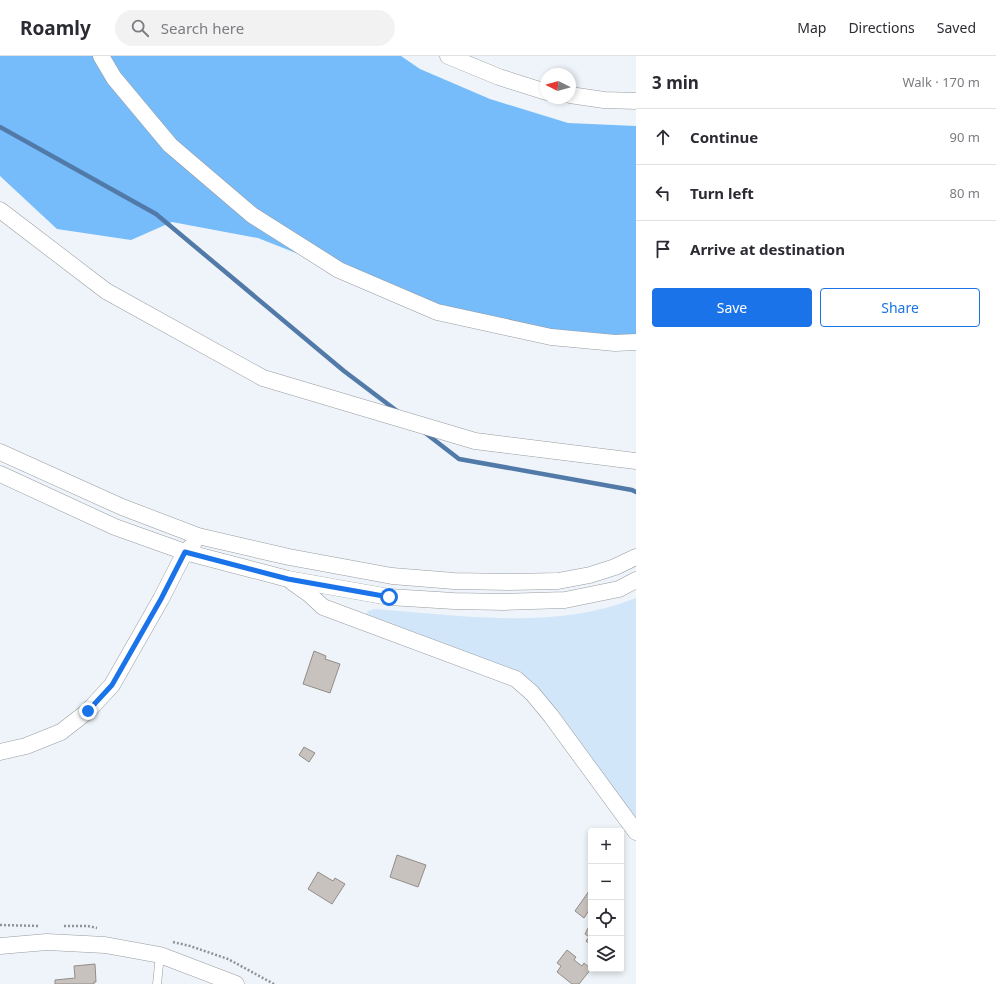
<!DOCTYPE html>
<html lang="en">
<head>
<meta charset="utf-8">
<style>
	:root { --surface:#fff; --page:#f2f2f3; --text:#2b2b33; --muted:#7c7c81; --line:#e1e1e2; --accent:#1a73e8 }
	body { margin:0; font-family:"Noto Sans",sans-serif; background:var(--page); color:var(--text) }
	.controls { position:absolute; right:12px; bottom:12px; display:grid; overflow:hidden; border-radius:4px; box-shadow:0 2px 6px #0003 }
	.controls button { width:36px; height:36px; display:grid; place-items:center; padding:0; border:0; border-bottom:1px solid var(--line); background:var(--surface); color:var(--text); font:20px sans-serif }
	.compass { position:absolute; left:540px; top:12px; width:36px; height:36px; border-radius:50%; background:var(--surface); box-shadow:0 2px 6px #0003; rotate:275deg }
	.stop { position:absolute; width:12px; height:12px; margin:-9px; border:3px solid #1a73e8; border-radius:50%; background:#fff }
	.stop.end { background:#1a73e8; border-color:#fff; box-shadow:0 1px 4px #0008 }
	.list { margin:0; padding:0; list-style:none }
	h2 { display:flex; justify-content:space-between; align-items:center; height:52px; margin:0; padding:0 16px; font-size:17px }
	h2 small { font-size:13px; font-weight:400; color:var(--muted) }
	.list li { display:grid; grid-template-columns:26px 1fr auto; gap:12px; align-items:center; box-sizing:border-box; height:56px; padding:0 16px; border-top:1px solid var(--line) }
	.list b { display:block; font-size:15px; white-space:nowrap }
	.list em { font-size:13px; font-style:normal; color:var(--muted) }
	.actions { display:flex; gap:8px; padding:12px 16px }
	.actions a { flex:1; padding:9px 0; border:1px solid var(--accent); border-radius:4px; text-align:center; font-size:14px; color:var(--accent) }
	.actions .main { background:var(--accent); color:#fff }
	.icon { flex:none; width:22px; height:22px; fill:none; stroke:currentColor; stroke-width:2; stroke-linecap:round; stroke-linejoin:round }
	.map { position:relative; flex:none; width:636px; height:928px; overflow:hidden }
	header { display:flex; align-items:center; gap:24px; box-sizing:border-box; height:56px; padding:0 20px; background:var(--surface); border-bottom:1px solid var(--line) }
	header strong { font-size:19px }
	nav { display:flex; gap:22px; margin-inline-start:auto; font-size:14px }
	.search { width:280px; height:36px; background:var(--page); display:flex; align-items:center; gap:10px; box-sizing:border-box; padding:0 14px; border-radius:22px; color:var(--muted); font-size:15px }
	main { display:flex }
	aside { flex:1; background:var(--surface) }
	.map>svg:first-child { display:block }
	.green { fill:#d2e6fa }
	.forest { fill:#76bcfa }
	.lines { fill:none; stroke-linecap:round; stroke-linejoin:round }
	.stream { stroke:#517aa8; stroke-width:4.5 }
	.building { fill:#c7c2bd; stroke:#938d89 }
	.lane-casing { stroke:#979ca1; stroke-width:9 }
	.street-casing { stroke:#979ca1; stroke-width:17 }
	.path { stroke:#8f9396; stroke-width:2.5; stroke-dasharray:2 2; stroke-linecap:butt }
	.lane { stroke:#fff; stroke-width:8 }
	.street { stroke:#fff; stroke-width:16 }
	.route { stroke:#1a73e8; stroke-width:5 }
</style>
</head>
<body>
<header>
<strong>Roamly</strong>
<div class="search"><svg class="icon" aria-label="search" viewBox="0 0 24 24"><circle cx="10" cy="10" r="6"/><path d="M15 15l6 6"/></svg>Search here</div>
<nav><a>Map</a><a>Directions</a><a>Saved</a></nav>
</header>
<main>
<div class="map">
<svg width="636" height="928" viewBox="0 0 636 928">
	<rect width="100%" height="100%" fill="#eef4f9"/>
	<path class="green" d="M636 542V761L533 626 522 619 369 563 366 558 368 555 374 553C459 559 554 575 636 542Z"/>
	<path class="forest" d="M0 0H401L420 13 490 43 568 67 636 70V286L437 256 339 214 258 182 172 166 131 184 57 173 0 120Z"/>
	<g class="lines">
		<g class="stream">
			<path d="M0 71 156 158 344 315 397 355"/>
			<path d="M424 376 459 403 632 434 636 436"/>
		</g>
	</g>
	<g class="building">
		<path d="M314 595 326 600 325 603 340 608 330 637 303 628Z"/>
		<path d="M304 691 315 697 309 706 299 699Z"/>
		<path d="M397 799 426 809 418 831 390 821Z"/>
		<path d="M318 816 333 825 335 822 345 828 332 848 308 833Z"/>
		<path d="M589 835 591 837V851L584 862 575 855Z"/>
		<path d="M588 872 591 874V889L586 885 589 881 585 878Z"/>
		<path d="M567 894 576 901 574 904 582 910 584 907 591 913 579 928H572L557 916 561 910 557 907Z"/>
		<path d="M95 908 96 926H94V928H55V924L75 922 74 910Z"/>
	</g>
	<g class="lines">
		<defs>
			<path id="lane" d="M157 928 160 899"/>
			<g id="street">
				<path d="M101 0 114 22 170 89 252 159 339 214 437 256 551 281 615 287 636 286"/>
				<path d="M448 0 499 21 546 36"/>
				<path d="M570 39 604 44 636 45"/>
				<path d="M0 154 106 235 263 322 475 385 636 405"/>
				<path d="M0 396 122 451 198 480 289 501 392 520 454 525 509 526 558 525 590 519 615 511 636 501"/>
				<path d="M0 418 115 471 185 496 288 523 389 541 454 545 504 546 565 544 619 533 636 524"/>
				<path d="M292 526 309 538 323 551 516 623 532 637 551 660 636 776"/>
				<path d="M0 696 26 690 61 676 88 655 112 629 161 543 185 496 193 489"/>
				<path d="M0 890 47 886 105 889 160 899 236 928"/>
			</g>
		</defs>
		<use href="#lane" class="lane-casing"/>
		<use href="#street" class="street-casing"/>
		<g class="path">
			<path d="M0 869 39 870"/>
			<path d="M64 870H88L97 872"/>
			<path d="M173 886 190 890 228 903 274 928"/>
		</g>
		<use href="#lane" class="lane"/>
		<use href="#street" class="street"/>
	</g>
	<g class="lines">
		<path class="route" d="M88 655 112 629 161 543 185 496 288 523 389 541"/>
	</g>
</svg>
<div class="controls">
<button>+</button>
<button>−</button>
<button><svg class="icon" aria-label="locate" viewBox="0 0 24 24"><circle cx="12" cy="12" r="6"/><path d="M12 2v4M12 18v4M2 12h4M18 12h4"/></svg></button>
<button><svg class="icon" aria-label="layers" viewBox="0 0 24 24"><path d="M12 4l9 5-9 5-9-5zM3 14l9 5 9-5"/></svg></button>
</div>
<svg class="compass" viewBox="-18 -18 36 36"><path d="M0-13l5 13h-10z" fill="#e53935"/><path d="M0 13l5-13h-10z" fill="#7c7c81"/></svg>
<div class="stop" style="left:389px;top:541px"></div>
<div class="stop end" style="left:88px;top:655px"></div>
</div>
<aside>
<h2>3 min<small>Walk · 170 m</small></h2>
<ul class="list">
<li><svg class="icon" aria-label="ahead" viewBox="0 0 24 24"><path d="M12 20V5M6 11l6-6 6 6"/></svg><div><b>Continue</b></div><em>90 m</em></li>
<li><svg class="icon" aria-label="left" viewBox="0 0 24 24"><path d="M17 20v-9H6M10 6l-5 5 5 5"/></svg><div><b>Turn left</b></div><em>80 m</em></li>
<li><svg class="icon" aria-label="arrive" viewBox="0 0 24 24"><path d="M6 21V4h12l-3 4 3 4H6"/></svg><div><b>Arrive at destination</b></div></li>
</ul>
<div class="actions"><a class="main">Save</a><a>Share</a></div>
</aside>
</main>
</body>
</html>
